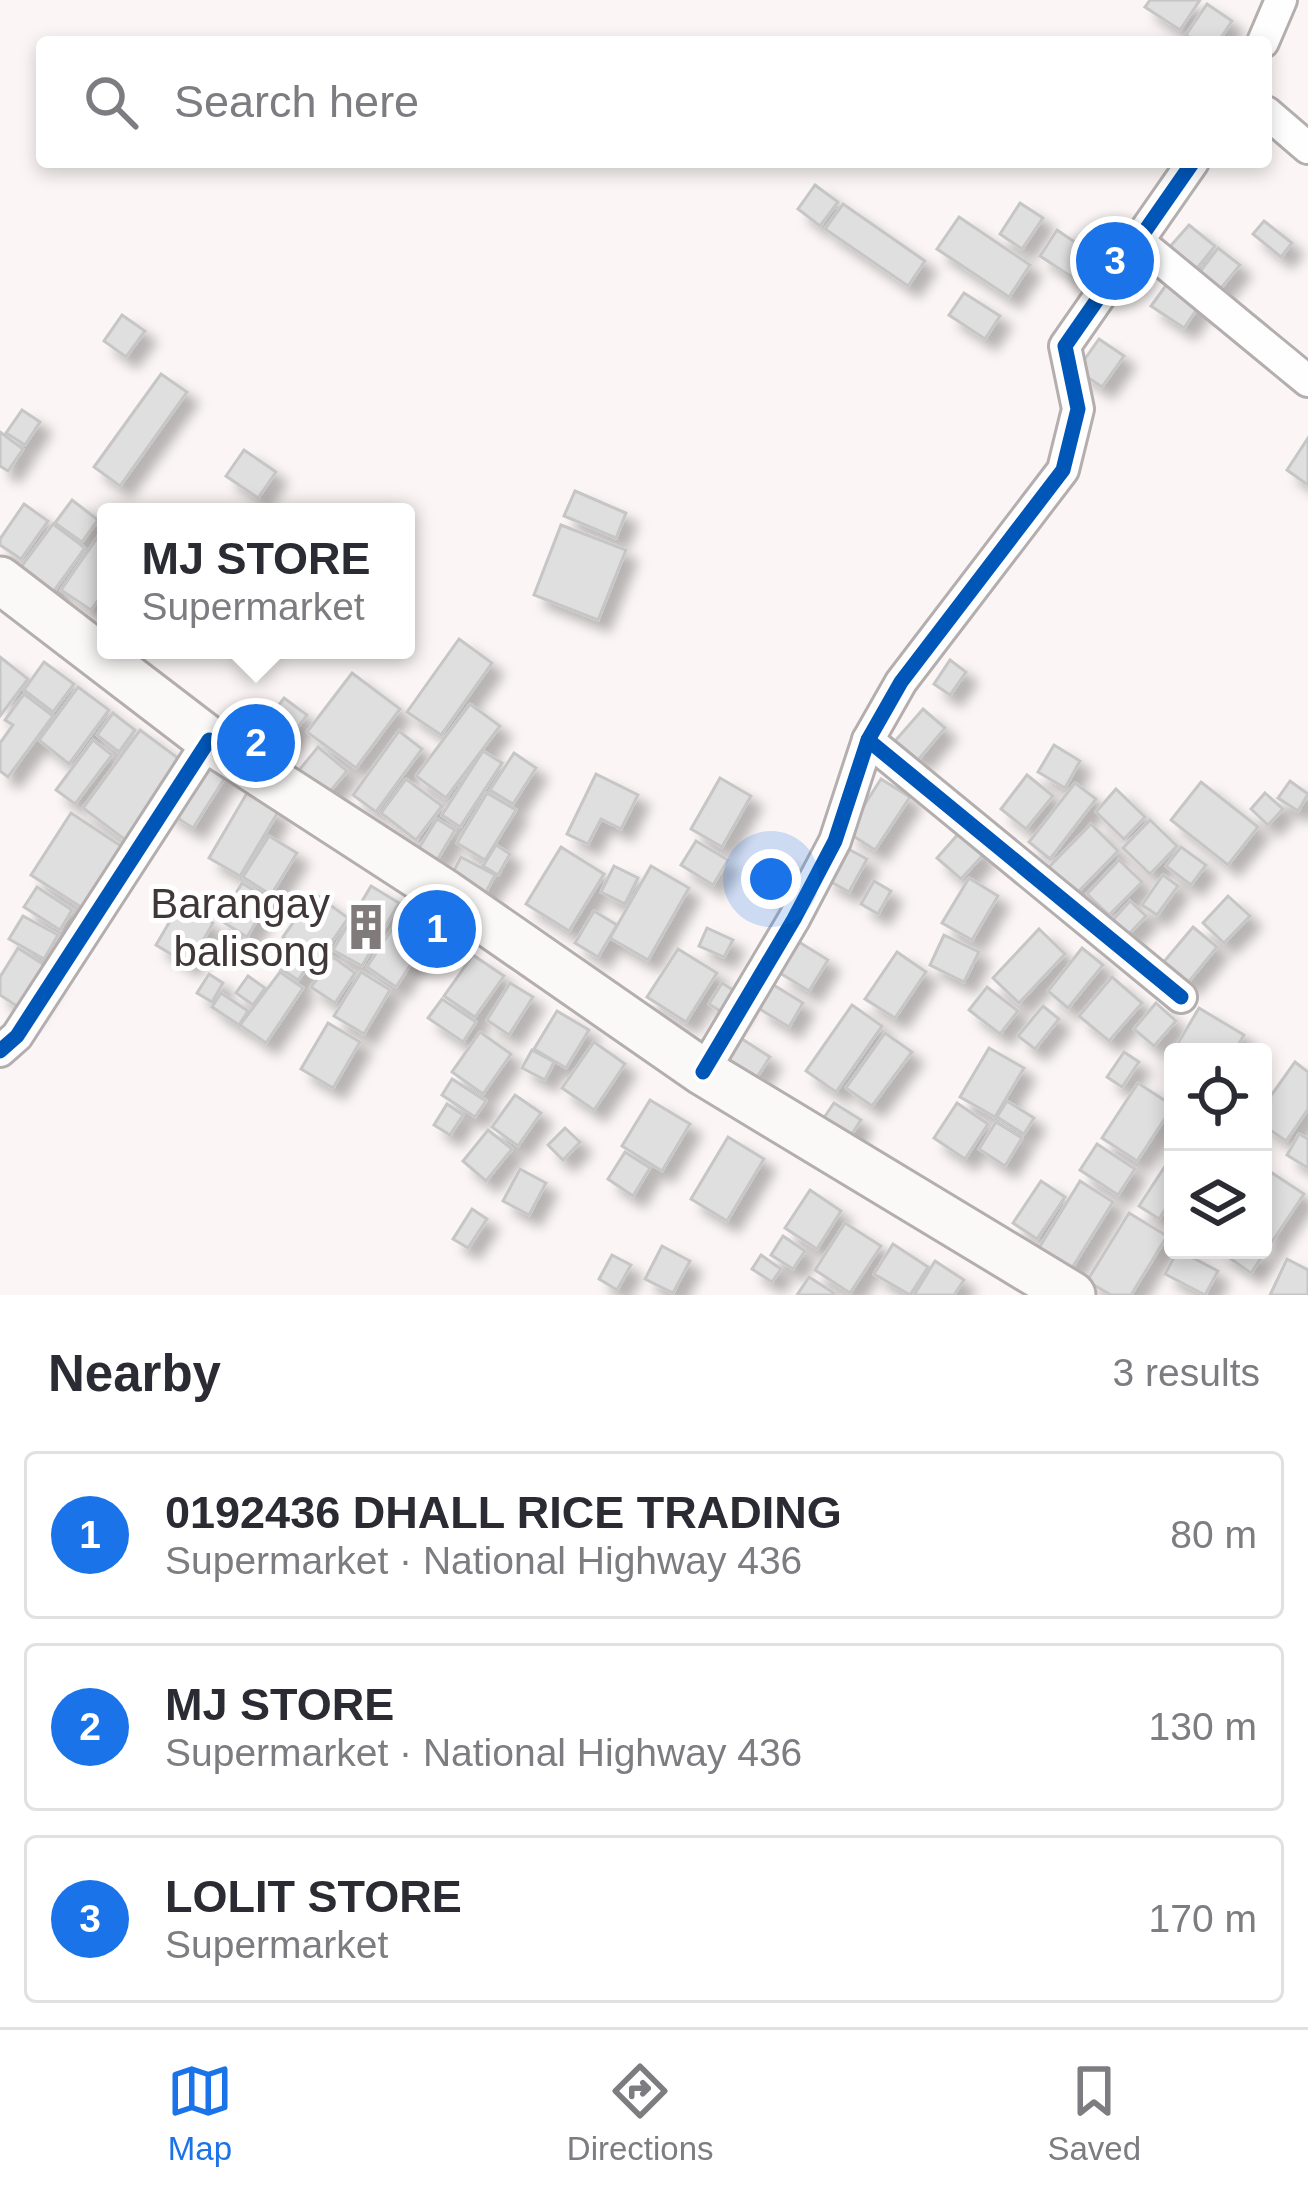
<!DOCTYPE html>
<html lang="en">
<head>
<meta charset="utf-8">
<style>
	:root { --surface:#fff; --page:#f7f7f7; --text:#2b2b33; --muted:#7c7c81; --line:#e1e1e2; --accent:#1a73e8 }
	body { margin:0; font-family:Helvetica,sans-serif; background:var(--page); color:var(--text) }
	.controls { position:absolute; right:36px; bottom:36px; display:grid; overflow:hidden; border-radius:12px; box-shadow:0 6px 18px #0003 }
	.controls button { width:108px; height:108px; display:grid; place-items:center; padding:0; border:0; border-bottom:3px solid var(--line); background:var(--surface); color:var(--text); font:60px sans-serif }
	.you { position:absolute; left:771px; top:879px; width:42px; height:42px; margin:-30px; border:9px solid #fff; border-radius:50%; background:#1a73e8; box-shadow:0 0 0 18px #1a73e833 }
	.badge { display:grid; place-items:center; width:78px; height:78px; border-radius:50%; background:var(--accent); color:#fff; font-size:39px; font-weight:700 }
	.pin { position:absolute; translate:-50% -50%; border:6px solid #fff; box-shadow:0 3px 12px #0006 }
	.popup { position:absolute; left:97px; top:503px; width:318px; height:156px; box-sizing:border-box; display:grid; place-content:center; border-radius:12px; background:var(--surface); filter:drop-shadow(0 3px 9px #0005); font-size:39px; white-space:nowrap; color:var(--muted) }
	.popup b { font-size:45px; color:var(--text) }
	.popup::after { content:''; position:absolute; left:50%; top:100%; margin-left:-24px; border:24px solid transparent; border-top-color:var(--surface) }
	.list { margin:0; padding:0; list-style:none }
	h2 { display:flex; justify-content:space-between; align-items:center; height:156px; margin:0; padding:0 48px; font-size:51px }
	h2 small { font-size:39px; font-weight:400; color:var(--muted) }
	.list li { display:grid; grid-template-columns:78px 1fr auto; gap:36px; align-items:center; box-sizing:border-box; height:168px; margin:0 24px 24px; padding:0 24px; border:3px solid var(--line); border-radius:12px }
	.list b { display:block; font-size:45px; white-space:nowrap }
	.list p { margin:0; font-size:39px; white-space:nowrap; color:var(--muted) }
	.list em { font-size:39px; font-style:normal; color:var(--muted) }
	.icon { flex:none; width:66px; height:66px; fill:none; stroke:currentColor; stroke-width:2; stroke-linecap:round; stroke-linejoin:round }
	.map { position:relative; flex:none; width:1308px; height:1295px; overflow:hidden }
	.search { position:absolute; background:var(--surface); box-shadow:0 6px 18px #0003; left:36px; right:36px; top:36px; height:132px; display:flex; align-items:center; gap:30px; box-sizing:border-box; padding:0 42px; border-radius:12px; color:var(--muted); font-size:45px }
	.sheet { height:732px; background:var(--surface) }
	nav { display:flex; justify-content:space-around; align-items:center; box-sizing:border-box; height:168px; border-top:3px solid var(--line); background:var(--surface); font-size:33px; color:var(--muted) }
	nav a { display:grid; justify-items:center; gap:6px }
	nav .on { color:var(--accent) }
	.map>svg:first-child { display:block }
	.building { fill:#dedfde; stroke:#c6c6c6; stroke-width:3; filter:url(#shadow) }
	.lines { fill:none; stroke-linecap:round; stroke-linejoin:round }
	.minor-casing { stroke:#b4aeae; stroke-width:36 }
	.secondary-casing { stroke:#b4aeae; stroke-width:51 }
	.minor { stroke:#fefefe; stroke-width:30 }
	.secondary { stroke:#fbf8f8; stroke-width:45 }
	.cycleway-casing { stroke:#fff; stroke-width:22 }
	.cycleway { stroke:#0057b8; stroke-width:15 }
	.labels { text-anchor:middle; stroke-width:10; stroke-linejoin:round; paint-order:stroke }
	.poi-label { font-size:42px; fill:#3f3738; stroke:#fff; text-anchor:end }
</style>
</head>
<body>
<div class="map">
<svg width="1308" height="1295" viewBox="0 0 1308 1295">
	<defs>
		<filter id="shadow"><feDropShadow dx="11" dy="11" stdDeviation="6" flood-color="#0004"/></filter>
	</defs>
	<rect width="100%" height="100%" fill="#fbf5f5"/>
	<g class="building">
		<path d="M1150 0H1200L1180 30 1145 7Z"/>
		<path d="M1207 4 1232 21 1218 42H1197L1186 35Z"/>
		<path d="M815 185 838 202 820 226 798 209Z"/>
		<path d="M1020 203 1043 218 1022 249 1000 234Z"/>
		<path d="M843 204 925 261 908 286 825 229Z"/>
		<path d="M959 217 1030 265 1009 297 937 249Z"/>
		<path d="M1264 221 1292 243 1281 257 1253 234Z"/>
		<path d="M1189 225 1215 246 1194 272 1167 250Z"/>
		<path d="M1057 230 1098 258 1081 283 1040 256Z"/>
		<path d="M1218 248 1240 265 1217 293 1196 277Z"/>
		<path d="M1169 281 1201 303 1184 328 1151 306Z"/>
		<path d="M964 293 1000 316 985 339 949 315Z"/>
		<path d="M122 315 145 331 126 357 104 341Z"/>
		<path d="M1099 339 1124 356 1102 387 1077 370Z"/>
		<path d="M161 374 187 392 120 486 94 467Z"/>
		<path d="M22 410 40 422 25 445 6 433Z"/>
		<path d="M0 432 23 449 8 471 0 466Z"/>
		<path d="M1308 438V485L1287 470Z"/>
		<path d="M244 450 276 472 258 498 226 476Z"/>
		<path d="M575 491 626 513 616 538 564 516Z"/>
		<path d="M72 500 98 520 82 542 55 523Z"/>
		<path d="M24 504 48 521 21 559 0 545V539Z"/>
		<path d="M53 524 85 548 51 595 18 571Z"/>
		<path d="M561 525 626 550 598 620 534 595Z"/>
		<path d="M102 531 106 534V589L91 610 61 590Z"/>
		<path d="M459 639 492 663 441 735 407 712Z"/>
		<path d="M0 657 28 679 0 716Z"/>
		<path d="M950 660 966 672 950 695 934 684Z"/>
		<path d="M44 662 74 684 53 712 24 690Z"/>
		<path d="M352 673 400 709 356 768 307 732Z"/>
		<path d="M78 687 109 710 69 764 39 740Z"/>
		<path d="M24 694 53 716 8 777 0 771V743L13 725 5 720Z"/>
		<path d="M284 698 307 715 287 742 264 725Z"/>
		<path d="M470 704 500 726 446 798 416 776Z"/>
		<path d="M923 709 945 728 918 760 895 741Z"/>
		<path d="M113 713 135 730 119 752 97 735Z"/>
		<path d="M140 730 186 764 128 842 83 808Z"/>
		<path d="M399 731 422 749 376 812 353 795Z"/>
		<path d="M93 740 112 755 75 804 56 790Z"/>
		<path d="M1054 745 1080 761 1065 788 1038 772Z"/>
		<path d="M318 747 347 771 323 800 295 775Z"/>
		<path d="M483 751 502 763 460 827 442 815Z"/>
		<path d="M514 753 536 768 513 804 490 790Z"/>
		<path d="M199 758 226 776 193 828 165 810Z"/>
		<path d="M596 774 638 795 621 829 601 819 588 844 567 834Z"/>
		<path d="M1027 775 1053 796 1026 829 1001 809Z"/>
		<path d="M720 778 751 796 722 847 691 829Z"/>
		<path d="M406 779 442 806 416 840 381 813Z"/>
		<path d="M881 779 910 797 875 850 847 832Z"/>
		<path d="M1290 781 1308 794 1298 811 1278 798Z"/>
		<path d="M1201 782 1258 827 1228 865 1171 820Z"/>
		<path d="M1075 783 1096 799 1050 859 1029 842Z"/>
		<path d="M1116 789 1145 817 1124 839 1096 812Z"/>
		<path d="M247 793 278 812 240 876 209 858Z"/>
		<path d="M487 793 516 810 485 860 457 843Z"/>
		<path d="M1265 793 1283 809 1268 825 1251 809Z"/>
		<path d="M71 813 124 848 84 909 31 875Z"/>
		<path d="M437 819 455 830 437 860 419 848Z"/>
		<path d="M1150 820 1177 846 1150 874 1123 848Z"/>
		<path d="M1091 824 1118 851 1076 894 1049 867Z"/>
		<path d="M960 832 984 854 961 879 937 858Z"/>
		<path d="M269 836 297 853 271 895 243 877Z"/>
		<path d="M696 841 728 860 713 885 681 865Z"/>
		<path d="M496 845 510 854 498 875 483 866Z"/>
		<path d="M843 846 867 859 849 892 824 878Z"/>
		<path d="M561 847 604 874 569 931 526 904Z"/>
		<path d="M1181 847 1206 865 1191 885 1166 866Z"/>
		<path d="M774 853 792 864 775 896 756 886Z"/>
		<path d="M461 857 495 875 484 896 450 878Z"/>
		<path d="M1119 860 1142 882 1109 915 1087 894Z"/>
		<path d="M614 866 638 878 625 904 601 892Z"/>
		<path d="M651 866 689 888 648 960 610 938Z"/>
		<path d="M1163 875 1178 886 1157 915 1142 905Z"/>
		<path d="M969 878 998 896 972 940 942 923Z"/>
		<path d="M874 881 891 891 878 914 861 904Z"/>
		<path d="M242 883 269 900 247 937 220 920Z"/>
		<path d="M371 886 399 903 362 966 333 950Z"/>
		<path d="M37 887 72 910 60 930 24 907Z"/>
		<path d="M314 893 348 918 318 962 283 937Z"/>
		<path d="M1228 896 1250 916 1224 943 1203 923Z"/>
		<path d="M1130 901 1146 916 1126 937 1111 922Z"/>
		<path d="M180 904 213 923 189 965 156 945Z"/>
		<path d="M594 911 617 925 598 957 575 943Z"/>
		<path d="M23 916 58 935 44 959 9 939Z"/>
		<path d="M400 917 429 936 396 987 367 967Z"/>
		<path d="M1193 927 1217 947 1187 984 1162 964Z"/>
		<path d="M707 928 733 940 724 957 699 946Z"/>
		<path d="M1039 929 1065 954 1019 1003 993 978Z"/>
		<path d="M944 935 979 952 964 982 930 965Z"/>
		<path d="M799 942 828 960 809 991 780 973Z"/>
		<path d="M18 948 52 970 26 1012 0 995V977Z"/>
		<path d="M295 948 313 960 298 980 281 969Z"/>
		<path d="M1082 948 1103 965 1068 1008 1048 991Z"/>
		<path d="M678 949 717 973 686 1022 647 997Z"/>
		<path d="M897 952 926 972 895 1018 865 999Z"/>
		<path d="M473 955 504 976 475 1017 444 996Z"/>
		<path d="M333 957 355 973 335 1003 311 987Z"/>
		<path d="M280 972 303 988 266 1043 240 1025Z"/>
		<path d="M361 972 390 990 364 1034 334 1016Z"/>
		<path d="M209 974 223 983 212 1002 197 993Z"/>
		<path d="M248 976 265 988 253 1005 236 993Z"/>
		<path d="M1112 977 1142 1003 1109 1041 1079 1016Z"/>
		<path d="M510 983 533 997 509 1035 487 1020Z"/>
		<path d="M722 983 744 997 731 1018 709 1004Z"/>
		<path d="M772 984 803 1003 789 1027 758 1008Z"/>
		<path d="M987 987 1018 1011 1000 1034 969 1010Z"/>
		<path d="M221 993 248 1011 239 1025 212 1007Z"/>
		<path d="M442 999 476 1022 463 1042 428 1018Z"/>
		<path d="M1156 1003 1176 1021 1154 1046 1134 1029Z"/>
		<path d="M852 1005 882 1026 836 1092 806 1071Z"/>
		<path d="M1043 1006 1059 1019 1035 1049 1018 1036Z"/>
		<path d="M1199 1008 1244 1035 1234 1052 1174 1050Z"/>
		<path d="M557 1011 589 1030 566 1068 534 1049Z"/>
		<path d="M328 1023 360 1042 333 1088 301 1069Z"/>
		<path d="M480 1032 511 1054 483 1094 452 1072Z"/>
		<path d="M885 1033 912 1052 872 1106 846 1088Z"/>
		<path d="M739 1037 770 1057 757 1077 726 1058Z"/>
		<path d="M594 1042 625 1064 594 1110 562 1088Z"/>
		<path d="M989 1048 1024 1068 995 1117 960 1097Z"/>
		<path d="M532 1050 554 1062 545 1080 522 1068Z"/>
		<path d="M1124 1052 1139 1062 1122 1087 1107 1077Z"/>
		<path d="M1295 1062 1308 1072V1109L1286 1141 1263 1125V1107Z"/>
		<path d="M452 1079 486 1101 475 1117 442 1095Z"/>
		<path d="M1138 1083 1173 1106 1137 1161 1102 1138Z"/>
		<path d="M515 1095 541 1113 518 1146 492 1127Z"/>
		<path d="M650 1100 690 1124 662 1171 622 1146Z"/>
		<path d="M1007 1101 1034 1118 1024 1134 997 1117Z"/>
		<path d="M834 1103 861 1120 848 1140 821 1122Z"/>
		<path d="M957 1103 988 1124 965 1159 934 1138Z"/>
		<path d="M447 1104 463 1115 450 1135 434 1125Z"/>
		<path d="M996 1122 1022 1138 1005 1166 979 1149Z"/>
		<path d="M565 1128 580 1142 563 1160 548 1145Z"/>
		<path d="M488 1130 512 1149 486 1181 463 1161Z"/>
		<path d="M1299 1134 1308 1139V1168L1287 1155Z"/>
		<path d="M728 1137 764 1159 727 1221 691 1199Z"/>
		<path d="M1097 1144 1135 1169 1118 1195 1080 1170Z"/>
		<path d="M625 1152 650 1168 633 1196 608 1179Z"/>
		<path d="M1173 1154V1197L1159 1219 1139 1206Z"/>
		<path d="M1263 1167 1304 1194 1251 1273 1218 1250H1263Z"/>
		<path d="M520 1169 546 1183 529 1215 503 1201Z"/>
		<path d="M1041 1181 1065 1197 1037 1239 1013 1223Z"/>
		<path d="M1080 1181 1113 1202 1072 1268 1039 1248Z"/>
		<path d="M810 1190 841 1211 817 1249 785 1228Z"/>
		<path d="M472 1209 487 1219 468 1248 453 1239Z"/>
		<path d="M1129 1213 1167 1236 1131 1295H1111L1087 1281Z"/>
		<path d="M845 1223 881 1246 850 1293 815 1270Z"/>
		<path d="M783 1236 805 1251 793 1269 771 1255Z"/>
		<path d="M893 1244 928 1267 910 1295 874 1274Z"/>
		<path d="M662 1246 690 1261 673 1293 645 1279Z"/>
		<path d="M1178 1250 1218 1271 1205 1295 1165 1274Z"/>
		<path d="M612 1255 631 1265 617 1290 599 1279Z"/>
		<path d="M761 1255 781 1269 772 1282 752 1269Z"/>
		<path d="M1287 1259 1308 1270V1295H1270Z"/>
		<path d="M935 1261 964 1280 954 1295H914Z"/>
		<path d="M809 1277 834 1293 833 1295H797Z"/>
	</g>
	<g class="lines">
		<defs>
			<g id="minor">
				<path d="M1263 42 1281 0"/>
				<path d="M1266 112 1308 148"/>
				<path d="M1138 241 1308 381"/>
				<path d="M868 740 1181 997"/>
				<path d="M0 1051 17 1036 209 740"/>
				<path d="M703 1072 794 919 835 841 868 740 901 682 1063 470 1078 409 1065 346 1193 162"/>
			</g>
			<path id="secondary" d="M0 580 209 740 445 893 703 1072 1072 1295"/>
		</defs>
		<use href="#minor" class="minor-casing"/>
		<use href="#secondary" class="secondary-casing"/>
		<use href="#minor" class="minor"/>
		<use href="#secondary" class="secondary"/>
		<defs>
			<g id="cycleway">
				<path d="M868 740 1181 997"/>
				<path d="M0 1051 17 1036 209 740"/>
				<path d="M703 1072 794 919 835 841 868 740 901 682 1063 470 1078 409 1065 346 1193 162"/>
			</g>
		</defs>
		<use href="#cycleway" class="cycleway-casing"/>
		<use href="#cycleway" class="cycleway"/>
	</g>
	<defs>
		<symbol id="building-bare" viewBox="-9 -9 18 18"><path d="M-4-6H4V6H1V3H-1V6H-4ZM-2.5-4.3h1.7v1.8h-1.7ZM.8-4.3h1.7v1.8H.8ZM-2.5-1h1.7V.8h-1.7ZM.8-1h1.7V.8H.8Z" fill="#817a7a" stroke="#fff" stroke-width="2.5" paint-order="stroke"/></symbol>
	</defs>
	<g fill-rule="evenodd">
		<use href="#building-bare" x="333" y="894" width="66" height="66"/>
	</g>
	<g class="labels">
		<g class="poi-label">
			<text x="330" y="918">Barangay<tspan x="330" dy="48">balisong</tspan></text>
		</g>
	</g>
</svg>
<div class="controls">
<button><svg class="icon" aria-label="locate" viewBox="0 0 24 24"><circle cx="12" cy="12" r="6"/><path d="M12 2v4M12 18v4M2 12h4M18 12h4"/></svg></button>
<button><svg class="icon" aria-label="layers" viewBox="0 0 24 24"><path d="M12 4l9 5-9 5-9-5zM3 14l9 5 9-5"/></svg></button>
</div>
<div class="you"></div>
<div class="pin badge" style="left:437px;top:929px">1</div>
<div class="pin badge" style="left:256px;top:743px">2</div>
<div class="popup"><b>MJ STORE</b>Supermarket</div>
<div class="pin badge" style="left:1115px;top:261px">3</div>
<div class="search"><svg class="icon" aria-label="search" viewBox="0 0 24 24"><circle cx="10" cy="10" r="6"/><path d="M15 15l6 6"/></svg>Search here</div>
</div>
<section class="sheet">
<h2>Nearby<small>3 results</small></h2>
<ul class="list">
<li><span class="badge">1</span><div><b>0192436 DHALL RICE TRADING</b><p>Supermarket · National Highway 436</p></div><em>80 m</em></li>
<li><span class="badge">2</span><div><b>MJ STORE</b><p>Supermarket · National Highway 436</p></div><em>130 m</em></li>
<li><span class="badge">3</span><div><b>LOLIT STORE</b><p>Supermarket</p></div><em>170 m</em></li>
</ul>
</section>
<nav>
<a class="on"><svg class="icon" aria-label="map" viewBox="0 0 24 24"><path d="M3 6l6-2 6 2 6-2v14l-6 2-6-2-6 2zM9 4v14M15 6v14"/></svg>Map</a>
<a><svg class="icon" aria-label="directions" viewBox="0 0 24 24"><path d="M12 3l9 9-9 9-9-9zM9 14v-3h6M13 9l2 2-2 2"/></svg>Directions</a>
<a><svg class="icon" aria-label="saved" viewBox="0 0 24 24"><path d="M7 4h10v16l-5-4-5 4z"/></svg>Saved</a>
</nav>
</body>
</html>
